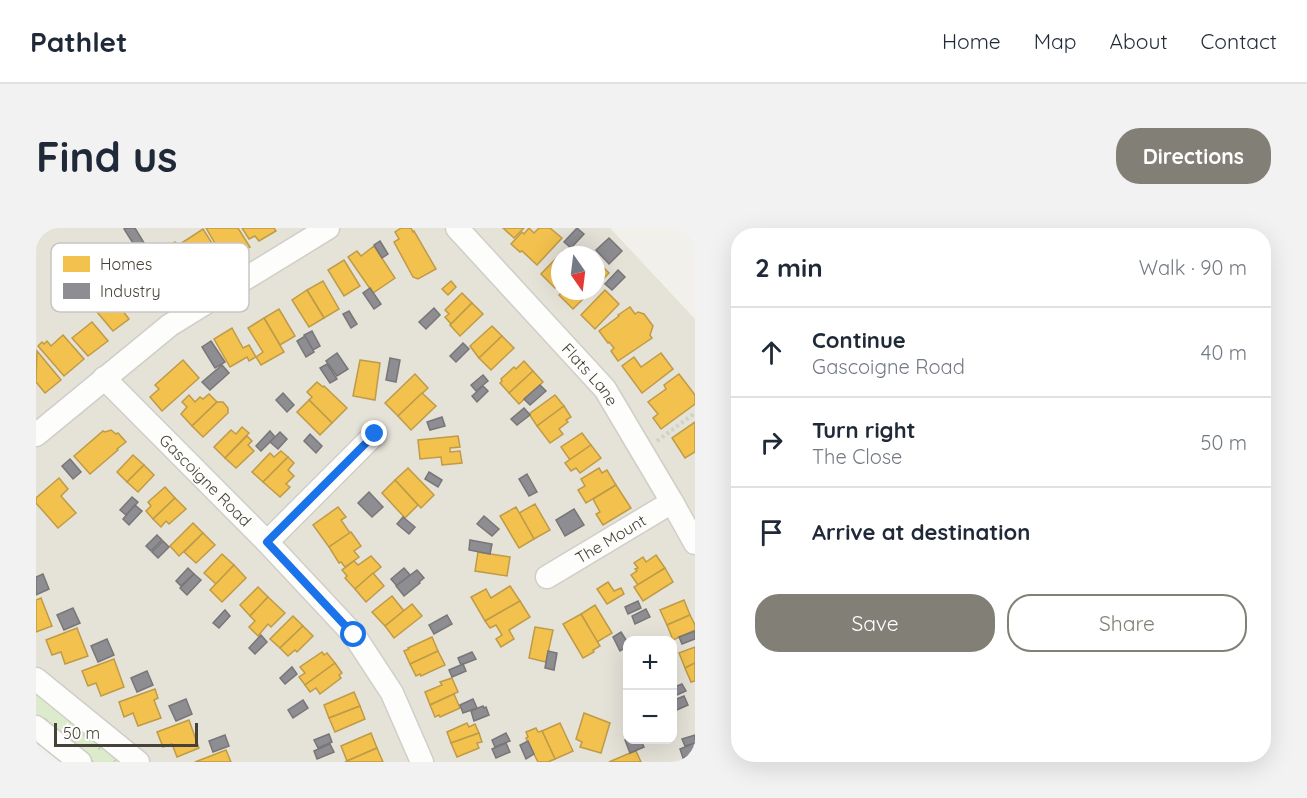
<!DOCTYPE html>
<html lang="en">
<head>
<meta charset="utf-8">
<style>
	:root { --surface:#fff; --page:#f2f2f3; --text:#1f2937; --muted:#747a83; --line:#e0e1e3; --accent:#827f76 }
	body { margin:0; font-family:Quicksand,sans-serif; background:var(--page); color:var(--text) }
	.controls { position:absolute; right:18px; bottom:18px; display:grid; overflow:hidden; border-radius:12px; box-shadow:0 6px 24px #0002 }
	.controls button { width:54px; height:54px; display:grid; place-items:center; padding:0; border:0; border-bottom:2px solid var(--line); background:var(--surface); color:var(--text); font:30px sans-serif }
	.compass { position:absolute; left:515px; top:18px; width:54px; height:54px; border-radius:50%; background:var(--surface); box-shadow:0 6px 24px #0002; rotate:166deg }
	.scale { position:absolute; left:18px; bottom:15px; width:144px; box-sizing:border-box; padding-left:6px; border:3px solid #474237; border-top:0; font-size:16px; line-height:21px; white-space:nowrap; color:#474237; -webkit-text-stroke:4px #fff; paint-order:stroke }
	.stop { position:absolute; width:18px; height:18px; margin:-14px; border:4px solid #1a73e8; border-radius:50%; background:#fff }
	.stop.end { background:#1a73e8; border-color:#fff; box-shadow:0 2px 6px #0008 }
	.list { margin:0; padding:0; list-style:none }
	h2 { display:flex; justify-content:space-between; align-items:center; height:78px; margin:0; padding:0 24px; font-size:26px }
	h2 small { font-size:20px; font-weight:400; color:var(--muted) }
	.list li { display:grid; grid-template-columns:39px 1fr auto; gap:18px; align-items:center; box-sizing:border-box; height:90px; padding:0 24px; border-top:2px solid var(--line) }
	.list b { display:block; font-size:22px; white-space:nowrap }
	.list p { margin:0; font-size:20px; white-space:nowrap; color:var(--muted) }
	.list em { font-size:20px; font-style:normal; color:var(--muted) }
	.actions { display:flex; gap:12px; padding:18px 24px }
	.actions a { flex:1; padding:14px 0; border:2px solid var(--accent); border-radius:24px; text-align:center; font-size:21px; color:var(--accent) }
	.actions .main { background:var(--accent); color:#fff }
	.icon { flex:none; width:33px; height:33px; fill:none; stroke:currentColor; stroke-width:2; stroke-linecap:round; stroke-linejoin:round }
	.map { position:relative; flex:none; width:659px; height:534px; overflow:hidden; border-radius:24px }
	header { display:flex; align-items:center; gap:36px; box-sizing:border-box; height:84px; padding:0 30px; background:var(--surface); border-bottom:2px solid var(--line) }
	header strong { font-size:28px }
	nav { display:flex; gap:33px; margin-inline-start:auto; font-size:21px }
	.intro { display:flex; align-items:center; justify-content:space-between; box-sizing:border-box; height:144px; padding:0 36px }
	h1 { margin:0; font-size:42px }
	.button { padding:15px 27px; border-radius:24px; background:var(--accent); color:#fff; font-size:21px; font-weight:700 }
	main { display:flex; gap:36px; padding:0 36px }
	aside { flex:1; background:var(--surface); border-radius:24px; box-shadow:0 6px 24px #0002 }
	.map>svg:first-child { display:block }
	.residential { fill:#e5e2d8; fill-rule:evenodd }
	.forest { fill:url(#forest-crowns) }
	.homes { fill:#f2c14e; stroke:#bf9b47; stroke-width:1.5 }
	.industry { fill:#8d8d92; stroke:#787677; stroke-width:1.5 }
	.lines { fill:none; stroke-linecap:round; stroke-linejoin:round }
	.minor-casing { stroke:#cfcec8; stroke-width:25 }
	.path { stroke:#d1d0ca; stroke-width:4; stroke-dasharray:3 3; stroke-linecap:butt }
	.minor { stroke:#fdfdfc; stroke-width:22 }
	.route { stroke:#1a73e8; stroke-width:8 }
	.labels { text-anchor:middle; stroke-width:6; stroke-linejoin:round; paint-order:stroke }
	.street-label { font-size:16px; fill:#474237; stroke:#fff }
	.key { fill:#fff; stroke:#c8c6c3; stroke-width:1.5 }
	.key-label { font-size:16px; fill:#474237 }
</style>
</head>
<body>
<header>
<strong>Pathlet</strong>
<nav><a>Home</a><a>Map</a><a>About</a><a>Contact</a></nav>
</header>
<div class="intro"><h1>Find us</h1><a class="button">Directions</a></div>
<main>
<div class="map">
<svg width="659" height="534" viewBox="0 0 659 534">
	<defs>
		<pattern id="forest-crowns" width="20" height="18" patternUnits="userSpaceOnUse" patternTransform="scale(1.5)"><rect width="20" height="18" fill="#dcebcc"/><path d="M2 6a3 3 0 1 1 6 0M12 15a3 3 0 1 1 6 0" fill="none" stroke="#becbb0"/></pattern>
	</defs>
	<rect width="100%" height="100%" fill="#f1f0eb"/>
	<path class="residential" d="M0 0H574L659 91V534H85L0 465ZM524 27H560V63H524ZM592 412H636V512H592Z"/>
	<path class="forest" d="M0 465 85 534H57L0 490Z"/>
	<g class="homes">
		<path d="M170 0H202L214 19 190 34Z"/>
		<path d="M206 0H238L240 3 223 13 219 8 213 11Z"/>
		<path d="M365 0H375L377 4 378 3 400 41 382 51 377 49 358 14 363 11 359 4Z"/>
		<path d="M467 0H488L478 10Z"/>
		<path d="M493 0 498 5 503 0H514L526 10 501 37 486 23 484 24 475 16 486 4 488 6Z"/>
		<path d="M167 1 186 31 168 42 165 37 159 40 144 16Z"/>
		<path d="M139 14 144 21 141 23 157 48 135 62 114 30Z"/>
		<path d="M338 18 359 50 337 65 312 29 321 23 325 28Z"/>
		<path d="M527 23 531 27H524V55L519 60 505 46Z"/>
		<path d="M308 32 324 58 308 68 292 42Z"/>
		<path d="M565 37 573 45 560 58V43Z"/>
		<path d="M287 53 303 81 288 90 271 62Z"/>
		<path d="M415 53 420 59 412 67 406 61Z"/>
		<path d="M70 60 93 91 77 103 61 84 66 80 58 70Z"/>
		<path d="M271 62 288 90 273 99 256 72Z"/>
		<path d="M569 62 583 76 559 101 545 87Z"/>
		<path d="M527 63H555L537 81 523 67Z"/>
		<path d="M426 65 436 75 415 96 409 89 413 86 409 82Z"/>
		<path d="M436 75 447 86 424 108 414 97Z"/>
		<path d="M594 79 599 86 602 84 608 86 617 98 614 107 616 110 582 133 575 123 578 120 573 114 572 115 563 103 583 88 582 87Z"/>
		<path d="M243 81 259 108 244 117 228 90Z"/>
		<path d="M228 90 248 124 225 137 220 129 227 124 212 100Z"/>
		<path d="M56 94 72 113 52 128 36 110Z"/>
		<path d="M456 98 466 108 443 130 434 118Z"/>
		<path d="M196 100 207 120 213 117 220 129 213 133 211 129 194 139 178 111Z"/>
		<path d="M27 107 48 131 28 148 2 118 6 114 8 116 11 113 15 118Z"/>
		<path d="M466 108 478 120 455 142 443 130Z"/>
		<path d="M1 123 25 152 9 165 0 154Z"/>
		<path d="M625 125 637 141 606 165 586 138 598 129 605 139Z"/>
		<path d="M147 132 163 150 126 183 114 169 123 161 119 157Z"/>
		<path d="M324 132 344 135 339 172 317 168Z"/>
		<path d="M488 133 497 143 473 165 464 155 466 153 465 151 478 139 480 141Z"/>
		<path d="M497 143 507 154 483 176 473 165Z"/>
		<path d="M379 146 392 160 362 188 349 175Z"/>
		<path d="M643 146 659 167V176L625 201 617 190 622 186 612 174 630 161 628 157Z"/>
		<path d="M281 154 287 159 288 158 311 180 296 195 273 172 276 169 271 164Z"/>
		<path d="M386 165 400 178 375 202 362 188Z"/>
		<path d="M173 166 181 174 156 198 145 186 151 179 146 174 153 167 159 174 164 169 167 171Z"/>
		<path d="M519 167 528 178 501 198 493 186Z"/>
		<path d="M273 172 296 195 284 207 261 184Z"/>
		<path d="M181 174H187L192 180V185L167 209 156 198Z"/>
		<path d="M528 178 535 189 530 192 532 194 523 201 527 206 514 215 501 198Z"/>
		<path d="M659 194V224L649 230 636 210Z"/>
		<path d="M206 199 213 205 189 230 178 219 195 202 200 206Z"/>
		<path d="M75 202 80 206 82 205 90 214 81 221 82 222 54 246 38 228 67 203 69 204Z"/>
		<path d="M546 205 555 217 534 232 525 219Z"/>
		<path d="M211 208 216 213 212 217 218 223 200 240 189 230Z"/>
		<path d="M422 208 424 219 414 220V224L424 223 426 235 406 237 405 229 384 231 382 212Z"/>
		<path d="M555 217 565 230 544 245 540 240 535 243 529 235Z"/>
		<path d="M245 223 252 229 227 254 216 244 234 225 238 229Z"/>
		<path d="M97 227 108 237 91 254 81 244Z"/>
		<path d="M252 229 258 235 252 242 258 248 250 256 254 259 244 269 227 254Z"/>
		<path d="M108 237 118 247 102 264 91 254Z"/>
		<path d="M372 240 398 267 385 280 359 252Z"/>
		<path d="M563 240 566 245 571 242 580 257 550 275 542 262 549 258 545 251Z"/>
		<path d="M23 250 32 261 25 268 40 285 22 300 0 275V270Z"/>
		<path d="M359 252 382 277 369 290 346 265Z"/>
		<path d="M580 257 595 280 567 297 560 286 564 284 557 271Z"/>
		<path d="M129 259 139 270 117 291 110 283 115 278 112 274Z"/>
		<path d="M139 270 150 281 133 296 130 293 125 299 117 291Z"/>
		<path d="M499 276 514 302 498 311 483 285Z"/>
		<path d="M302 279 310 289 305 292 314 305 293 319 277 297Z"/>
		<path d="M480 279 498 311 483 320 464 288Z"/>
		<path d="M157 295 167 305 143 328 134 318Z"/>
		<path d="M315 304 325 318 318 323 323 329 309 339 305 334 303 335 293 319Z"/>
		<path d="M167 305 179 317 160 335 148 324Z"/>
		<path d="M442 324 474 329 471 348 439 343Z"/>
		<path d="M186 326 198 337 180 356 168 345Z"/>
		<path d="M620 327 629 340 602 357 595 347 601 343 599 341 602 340 598 335 607 329 610 334Z"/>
		<path d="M335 328 345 339 319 361 309 350 311 348 306 342 318 333 322 337Z"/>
		<path d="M198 337 210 350 186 374 174 362Z"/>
		<path d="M629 340 637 354 607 373 598 359Z"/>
		<path d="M337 345 348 358 330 374 319 361Z"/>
		<path d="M572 354 578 363 585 360 588 366 571 376 561 361Z"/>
		<path d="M474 358 484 373 449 393 435 369 450 361 455 370Z"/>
		<path d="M222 359 232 369 214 388 204 377Z"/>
		<path d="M356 368 368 383 349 398 336 384Z"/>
		<path d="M232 369 249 385 235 399 232 396 222 408 213 399 219 393 214 388Z"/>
		<path d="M5 370 16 398 0 404V372Z"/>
		<path d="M648 372 654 387 631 397 624 382Z"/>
		<path d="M484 373 494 389 473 402 478 411 465 419 460 411 466 407 460 397 454 400 449 393Z"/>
		<path d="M376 376 386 388 358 410 349 398Z"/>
		<path d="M559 377 576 405 561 414 545 386Z"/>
		<path d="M545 386 564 418 557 422 558 424 547 430 527 396Z"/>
		<path d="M654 387 659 397V402L637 412 631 397Z"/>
		<path d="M257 388 267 398 244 420 234 411Z"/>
		<path d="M267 398 277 408 261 424 259 422 252 428 244 420Z"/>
		<path d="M499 399 517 402 510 434 493 430Z"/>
		<path d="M41 400 52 428 29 436 25 424 16 427 10 412Z"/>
		<path d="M396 409 402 423 374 436 368 423 373 421 372 420Z"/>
		<path d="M659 419V435L649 440 643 425Z"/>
		<path d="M402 423 409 437 385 448 384 446 380 448 374 436Z"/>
		<path d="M286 424 288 427 291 425 299 435 269 457 263 449 269 445 264 439Z"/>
		<path d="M78 431 88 459 65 468 60 455 52 458 46 443Z"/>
		<path d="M299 435 306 445 303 447 305 450 284 466 280 460 274 464 269 457Z"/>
		<path d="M659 435V453L655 454 649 440Z"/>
		<path d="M416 450 422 464 394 477 389 464 406 457 404 454Z"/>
		<path d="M119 461 122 470 118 472 125 490 102 498 97 485 88 489 83 474Z"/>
		<path d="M318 464 324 478 293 490 288 477Z"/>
		<path d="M418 466 424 480 404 489 403 487 399 489 394 477Z"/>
		<path d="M324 478 329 491 299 504 293 490Z"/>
		<path d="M548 485 574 495 565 525 544 519 546 514 540 511Z"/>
		<path d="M153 492 163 520 141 529 136 516 127 519 121 504Z"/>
		<path d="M431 495 433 499 439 496 443 505 415 515 411 504Z"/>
		<path d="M524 495 537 523 519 531 506 503Z"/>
		<path d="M500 500 502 504 506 503 519 531 512 534H502L490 510 492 509 490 504Z"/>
		<path d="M335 505 341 520 311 533 305 518Z"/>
		<path d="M443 505 446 514 441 515 443 520 421 529 415 515Z"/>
		<path d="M341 520 347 534H309L311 533Z"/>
		<path d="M190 522 195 534H159Z"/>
		<path d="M600 523 605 534H573L594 525Z"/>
	</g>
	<g class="industry">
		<path d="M91 0H99L113 23 105 28 88 1Z"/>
		<path d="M541 0 548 6 535 20 528 14Z"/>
		<path d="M573 10 586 23 573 36 560 22Z"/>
		<path d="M344 13 352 26 346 30 338 17Z"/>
		<path d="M582 42 589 49 576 62 569 56Z"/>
		<path d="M334 60 345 76 338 81 327 65Z"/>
		<path d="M398 80 404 87 390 101 383 94Z"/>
		<path d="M313 83 321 96 315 100 307 86Z"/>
		<path d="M276 103 284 118 277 122 268 107Z"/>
		<path d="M269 108 278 124 270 129 261 113Z"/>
		<path d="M175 113 189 134 179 140 166 119Z"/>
		<path d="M427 115 433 121 420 134 414 128Z"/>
		<path d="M301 125 312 141 301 148 290 133Z"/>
		<path d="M354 130 364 132 360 154 350 152Z"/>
		<path d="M291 136 301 151 294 155 284 140Z"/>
		<path d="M186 137 193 145 174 162 166 154Z"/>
		<path d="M447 147 452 153 440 163 435 157Z"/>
		<path d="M504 157 510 163 494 177 488 171Z"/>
		<path d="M447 158 452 163 441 174 436 168Z"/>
		<path d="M247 165 258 177 251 184 240 172Z"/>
		<path d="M488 180 494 187 481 197 475 191Z"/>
		<path d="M406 189 409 198 394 202 391 194Z"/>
		<path d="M234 203 239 209 225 223 220 218Z"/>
		<path d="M244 204 251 211 242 221 234 214Z"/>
		<path d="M274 206 286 218 280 225 268 213Z"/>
		<path d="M34 231 45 244 37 251 26 238Z"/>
		<path d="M393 244 406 252 402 259 389 251Z"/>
		<path d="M491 246 501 264 493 268 483 251Z"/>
		<path d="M333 264 347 279 336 289 322 275Z"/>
		<path d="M96 269 102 274 90 287 84 282Z"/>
		<path d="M99 277 106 283 93 297 87 291Z"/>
		<path d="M538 281 548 297 529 308 520 292Z"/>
		<path d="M448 288 463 301 456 308 441 296Z"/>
		<path d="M367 289 379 299 373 306 361 296Z"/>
		<path d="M121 307 126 312 115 323 110 318Z"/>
		<path d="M434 312 456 316 454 326 433 322Z"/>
		<path d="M127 313 133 319 122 330 116 324Z"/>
		<path d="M152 340 158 346 145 358 140 353Z"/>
		<path d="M368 340 374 347 361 358 355 351Z"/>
		<path d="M381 342 388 350 383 354 384 355 368 368 360 358Z"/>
		<path d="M7 346 13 361 0 367V349Z"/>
		<path d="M158 346 165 352 151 367 144 360Z"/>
		<path d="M602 373 605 380 592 386 589 379Z"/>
		<path d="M37 380 44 395 28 402 21 387Z"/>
		<path d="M610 381 614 389 599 396 596 388Z"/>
		<path d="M189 382 194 388 183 400 177 395Z"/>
		<path d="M411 387 416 396 398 406 393 397Z"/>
		<path d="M659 403V411L646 416 643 409Z"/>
		<path d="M585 404 592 415V418L584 423 577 409Z"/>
		<path d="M225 407 231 414 219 426 213 420Z"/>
		<path d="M71 411 78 427 62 434 55 418Z"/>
		<path d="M512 423 521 425 518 442 509 440Z"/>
		<path d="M436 424 440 431 425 437 422 430Z"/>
		<path d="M427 436 430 443 416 449 413 442Z"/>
		<path d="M256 439 261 446 249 456 244 450Z"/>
		<path d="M111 443 117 457 101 464 95 450Z"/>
		<path d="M646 456 650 463 636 469V460Z"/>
		<path d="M648 468 652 477 636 484V473Z"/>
		<path d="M150 471 156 486 140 493 133 478Z"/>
		<path d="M437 471 441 480 427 485 424 477Z"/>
		<path d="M267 472 272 480 257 490 252 482Z"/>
		<path d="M447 478 448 480 450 479 453 487 438 493 435 483Z"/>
		<path d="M470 505 474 513 459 519 456 512Z"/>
		<path d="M293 506 296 514 282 520 278 512Z"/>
		<path d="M189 507 193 518 177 524 173 513Z"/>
		<path d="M659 507V515L649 518 646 511Z"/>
		<path d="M592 511 605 512 608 519 594 525 589 512Z"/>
		<path d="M492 513 498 526 490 531 484 517Z"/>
		<path d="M470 515 474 524 460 530 456 521Z"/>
		<path d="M659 515V525L647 530 644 521Z"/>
		<path d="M294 516 298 524 281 531 278 523Z"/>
	</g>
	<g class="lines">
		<defs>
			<g id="minor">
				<path id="s1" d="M421 0 569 161 636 274 659 315"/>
				<path id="s2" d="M68 150 231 314 318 407 356 465 386 534"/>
				<path d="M0 207 134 97 292 0"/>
				<path d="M231 314 339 206"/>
				<path id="s3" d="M511 349 636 274"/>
				<path d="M0 451 102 534"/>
				<path d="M0 499 44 534"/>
			</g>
		</defs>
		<use href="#minor" class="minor-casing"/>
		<path class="path" d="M621 213 659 185"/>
		<use href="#minor" class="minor"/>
	</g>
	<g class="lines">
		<path class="route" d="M318 407 231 314 339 206"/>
	</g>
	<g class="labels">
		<g class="street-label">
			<text dy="6" stroke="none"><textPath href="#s1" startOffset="198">Flats Lane</textPath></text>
			<text dy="6" stroke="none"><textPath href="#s2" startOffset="144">Gascoigne Road</textPath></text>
			<text dy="6" stroke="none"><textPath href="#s3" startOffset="74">The Mount</textPath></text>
		</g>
	</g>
	<rect x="15" y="15" width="198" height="69" rx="9" class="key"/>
	<rect x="27" y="28" width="27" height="16" fill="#f2c14e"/>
	<rect x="27" y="55" width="27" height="16" fill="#8d8d92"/>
	<g class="key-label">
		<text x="64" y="42">Homes</text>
		<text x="64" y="69">Industry</text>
	</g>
</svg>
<div class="controls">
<button>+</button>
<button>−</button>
</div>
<svg class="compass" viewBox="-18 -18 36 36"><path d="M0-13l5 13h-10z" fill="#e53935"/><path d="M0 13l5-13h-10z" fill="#747a83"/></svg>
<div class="scale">50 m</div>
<div class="stop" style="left:318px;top:407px"></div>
<div class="stop end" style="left:339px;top:206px"></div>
</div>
<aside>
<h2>2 min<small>Walk · 90 m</small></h2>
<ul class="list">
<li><svg class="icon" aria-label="ahead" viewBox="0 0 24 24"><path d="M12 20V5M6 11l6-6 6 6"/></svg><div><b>Continue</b><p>Gascoigne Road</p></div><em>40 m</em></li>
<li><svg class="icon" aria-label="right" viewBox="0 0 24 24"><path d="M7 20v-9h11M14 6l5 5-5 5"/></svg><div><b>Turn right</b><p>The Close</p></div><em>50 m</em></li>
<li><svg class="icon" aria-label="arrive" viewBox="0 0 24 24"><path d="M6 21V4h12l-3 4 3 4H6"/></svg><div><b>Arrive at destination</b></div></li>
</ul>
<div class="actions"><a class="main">Save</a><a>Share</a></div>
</aside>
</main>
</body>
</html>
